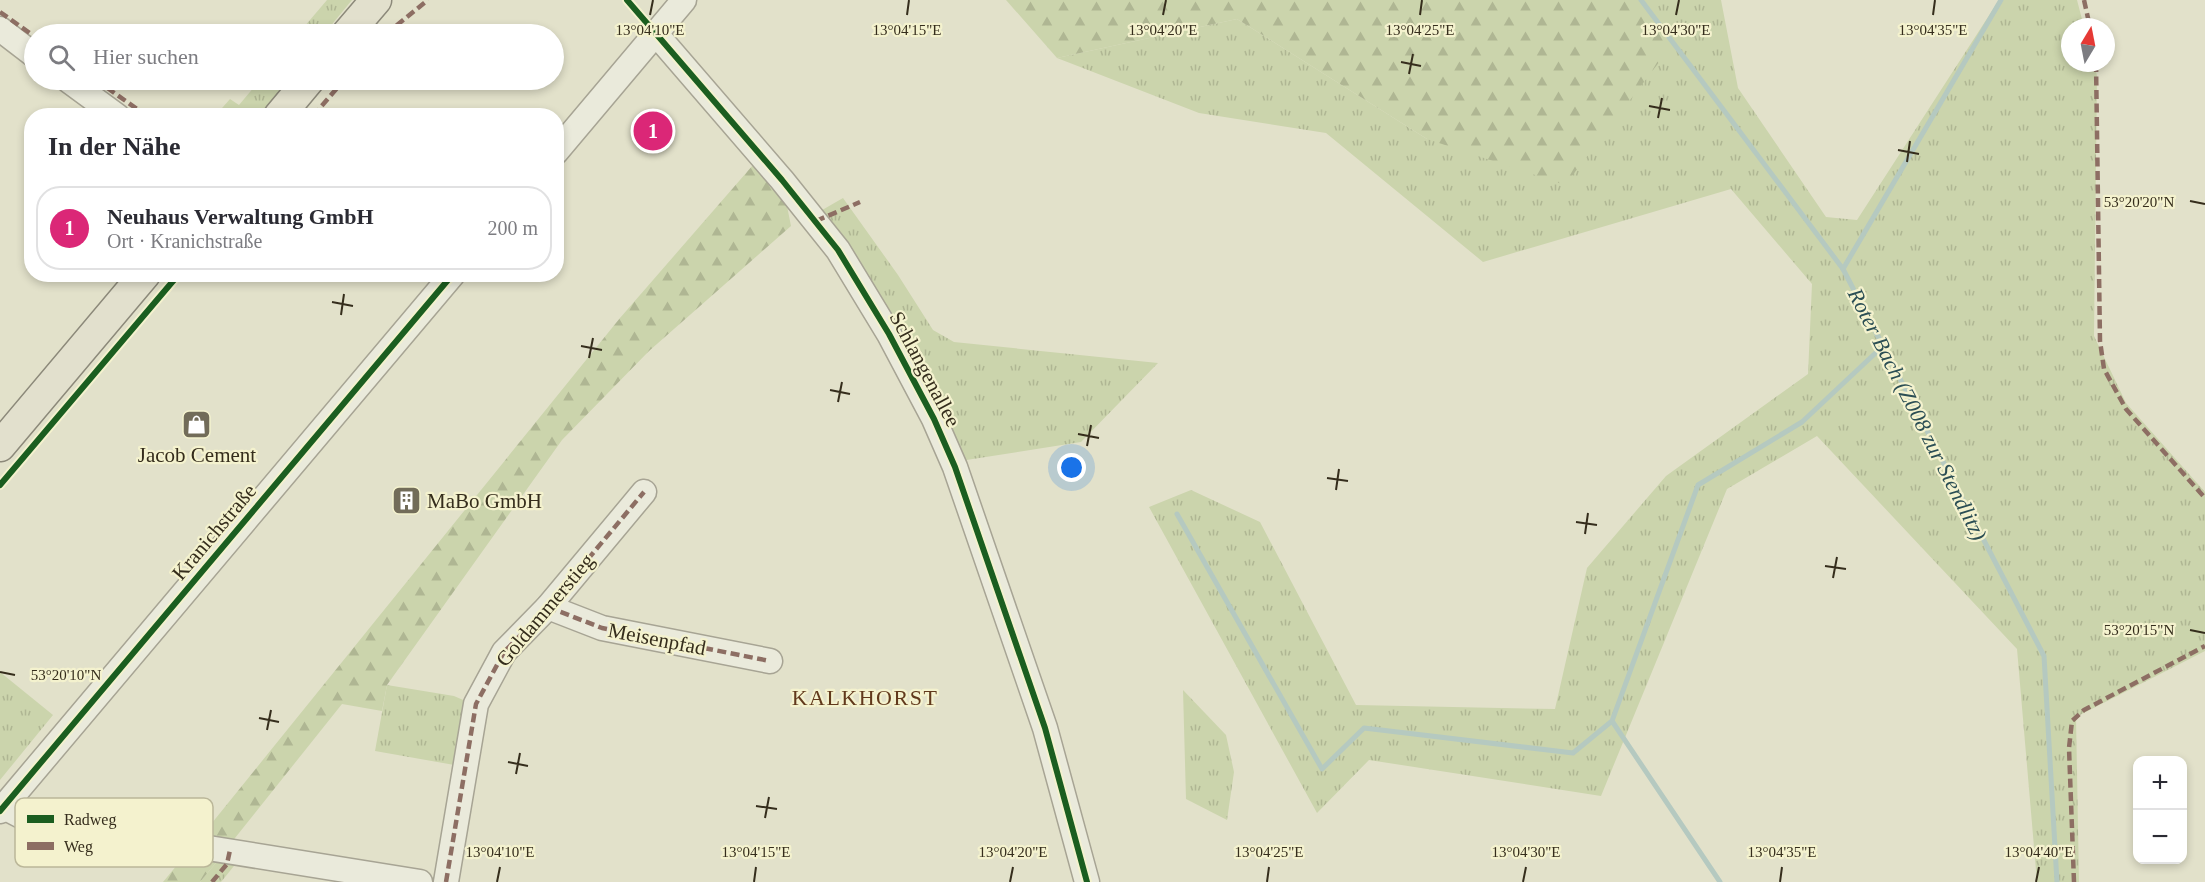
<!DOCTYPE html>
<html lang="de">
<head>
<meta charset="utf-8">
<style>
	:root { --surface:#fff; --page:#f2f2f3; --text:#2b2b33; --muted:#7c7c81; --line:#e1e1e2; --accent:#db2777 }
	body { margin:0; font-family:Georgia,serif; background:var(--page); color:var(--text) }
	.controls { position:absolute; right:18px; bottom:18px; display:grid; overflow:hidden; border-radius:12px; box-shadow:0 3px 9px #0003 }
	.controls button { width:54px; height:54px; display:grid; place-items:center; padding:0; border:0; border-bottom:2px solid var(--line); background:var(--surface); color:var(--text); font:30px sans-serif }
	.compass { position:absolute; left:2061px; top:18px; width:54px; height:54px; border-radius:50%; background:var(--surface); box-shadow:0 3px 9px #0003; rotate:10deg }
	.you { position:absolute; left:1072px; top:468px; width:21px; height:21px; margin:-15px; border:4px solid #fff; border-radius:50%; background:#1a73e8; box-shadow:0 0 0 9px #1a73e833 }
	.badge { display:grid; place-items:center; width:39px; height:39px; border-radius:50%; background:var(--accent); color:#fff; font-size:20px; font-weight:700 }
	.pin { position:absolute; translate:-50% -50%; border:3px solid #fff; box-shadow:0 2px 6px #0006 }
	.list { margin:0; padding:0; list-style:none }
	h2 { display:flex; justify-content:space-between; align-items:center; height:78px; margin:0; padding:0 24px; font-size:26px }
	h2 small { font-size:20px; font-weight:400; color:var(--muted) }
	.list li { display:grid; grid-template-columns:39px 1fr auto; gap:18px; align-items:center; box-sizing:border-box; height:84px; margin:0 12px 12px; padding:0 12px; border:2px solid var(--line); border-radius:24px }
	.list b { display:block; font-size:22px; white-space:nowrap }
	.list p { margin:0; font-size:20px; white-space:nowrap; color:var(--muted) }
	.list em { font-size:20px; font-style:normal; color:var(--muted) }
	.icon { flex:none; width:33px; height:33px; fill:none; stroke:currentColor; stroke-width:2; stroke-linecap:round; stroke-linejoin:round }
	.map { position:relative; flex:none; width:2205px; height:882px; overflow:hidden }
	.search { position:absolute; background:var(--surface); box-shadow:0 3px 9px #0003; left:24px; top:24px; width:540px; height:66px; display:flex; align-items:center; gap:15px; box-sizing:border-box; padding:0 21px; border-radius:33px; color:var(--muted); font-size:22px }
	.panel { position:absolute; background:var(--surface); box-shadow:0 3px 9px #0003; left:24px; top:108px; width:540px; height:174px; border-radius:24px }
	.map>svg:first-child { display:block }
	.grass { fill:url(#grass-tufts) }
	.forest { fill:url(#forest-firs) }
	.lines { fill:none; stroke-linecap:round; stroke-linejoin:round }
	.stream { stroke:#b5c9c0; stroke-width:5 }
	.minor-casing { stroke:#a7a494; stroke-width:27 }
	.major-casing { stroke:#8c897a; stroke-width:33 }
	.minor { stroke:#eaeadb; stroke-width:24 }
	.major { stroke:#e2e0cd; stroke-width:30 }
	.quiet { stroke:#8d6e63; stroke-width:4.5; stroke-dasharray:9 4.5; stroke-linecap:butt }
	.cycleway-casing { stroke:#f4f2ce; stroke-width:10 }
	.cycleway { stroke:#1b5e20; stroke-width:6 }
	.ticks { fill:none; stroke:#352d1c; stroke-width:2 }
	.labels { text-anchor:middle; stroke-width:4.5; stroke-linejoin:round; paint-order:stroke }
	.street-label { font-size:21px; fill:#352d1c; stroke:#f4f2ce }
	.poi-label { font-size:21px; fill:#352d1c; stroke:#f4f2ce }
	.water-label { font-size:22px; font-style:italic; fill:#2b4e54; stroke:#f4f2ce }
	.neighbourhood-label { font-size:22px; letter-spacing:1.5px; fill:#61391c; stroke:#f4f2ce }
	.key { fill:#f4f2ce; stroke:#bbb799; stroke-width:1.5 }
	.key-label { font-size:16px; fill:#352d1c }
	.ticks-label { font-size:15px; text-anchor:middle; fill:#352d1c; stroke:#f4f2ce; stroke-width:4.5; stroke-linejoin:round; paint-order:stroke }
</style>
</head>
<body>
<div class="map">
<svg width="2205" height="882" viewBox="0 0 2205 882">
	<defs>
		<pattern id="grass-tufts" width="24" height="20" patternUnits="userSpaceOnUse" patternTransform="scale(1.5)"><rect width="24" height="20" fill="#cbd4ac"/><path d="M3 7l-1-3M5 7V3M7 7l1-3M15 17l-1-3M17 17v-4M19 17l1-3" fill="none" stroke="#afb693"/></pattern>
		<pattern id="forest-firs" width="22" height="20" patternUnits="userSpaceOnUse" patternTransform="scale(1.5)"><rect width="22" height="20" fill="#cbd4ac"/><path d="M5 1l3.5 6h-7zM16 11l3.5 6h-7z" fill="#afb693"/></pattern>
	</defs>
	<rect width="100%" height="100%" fill="#e2e1ca"/>
	<g class="grass">
		<path d="M327 0H352L324 34H298Z"/>
		<path d="M1641 0H1721L1738 88 1826 217 1857 220 1999 0H2077L2084 27H2070V63H2094L2097 76 2094 336 2126 403 2205 492V651L2076 717 2079 882H2037L2017 649 1817 436 1727 489 1601 796 1369 760 1317 813 1149 507 1191 490 1260 522 1356 705 1555 709 1587 568 1666 476 1808 374 1812 284 1731 189 1483 262 1326 133 1199 113 1057 58 1237 19 1427 139 1673 44Z"/>
		<path d="M260 80H295L265 115 215 116 230 99 239 105Z"/>
		<path d="M843 198 898 275 933 330 954 342 1158 363 1081 442 960 461 817 213Z"/>
		<path d="M0 672 53 715 0 780Z"/>
		<path d="M387 685 454 696 470 703 460 766 375 751Z"/>
		<path d="M1183 690 1226 735 1234 772 1227 820 1186 799Z"/>
		<path d="M220 858 238 861 221 882H200Z"/>
	</g>
	<g class="forest">
		<path d="M1006 0H1641L1673 44 1565 185 1427 139 1237 19 1057 58Z"/>
		<path d="M753 165 786 201 791 226 649 351 562 440 387 685 382 711 342 704 231 843 199 839 620 318Z"/>
		<path d="M187 853 220 858 200 882H163Z"/>
	</g>
	<g class="lines">
		<g class="stream">
			<path d="M1641 0 1843 269 2044 656 2057 882"/>
			<path d="M1843 269 2001 0"/>
			<path d="M1177 514 1322 769 1364 728 1573 753 1612 721"/>
			<path d="M1720 882 1612 721 1698 485 1802 422 1883 346"/>
		</g>
		<defs>
			<g id="minor">
				<path d="M0 29 34 55"/>
				<path d="M656 34 782 180 838 250 889 334 934 419 955 467 1045 728 1087 882"/>
				<path d="M68 80 117 116"/>
				<path d="M556 152 684 0"/>
				<path d="M548 607 602 628 770 661"/>
				<path d="M4 807 27 819 420 882"/>
				<path d="M0 811 453 274"/>
				<path d="M446 882 476 704 504 652 548 607 644 492"/>
			</g>
			<g id="major">
				<path d="M347 34 376 0"/>
				<path d="M279 116 309 80"/>
				<path d="M0 446 145 274"/>
			</g>
		</defs>
		<use href="#minor" class="minor-casing"/>
		<use href="#major" class="major-casing"/>
		<use href="#minor" class="minor"/>
		<use href="#major" class="major"/>
		<g class="quiet">
			<path d="M2084 0 2090 27"/>
			<path d="M0 12 34 36"/>
			<path d="M386 34 428 0"/>
			<path d="M2096 63 2100 341 2104 369 2126 409 2205 498"/>
			<path d="M96 80 147 116"/>
			<path d="M313 116 344 80"/>
			<path d="M816 221 860 202"/>
			<path d="M548 607 602 628 770 661"/>
			<path d="M212 882 227 864 230 850"/>
			<path d="M446 882 476 704 504 652 548 607 644 492"/>
			<path d="M2074 882 2069 748 2072 721 2084 710 2205 646"/>
		</g>
		<defs>
			<g id="cycleway">
				<path d="M627 0 782 180 838 250 889 334 934 419 955 467 1045 728 1087 882"/>
				<path d="M0 485 179 274"/>
				<path d="M0 811 453 274"/>
			</g>
		</defs>
		<use href="#cycleway" class="cycleway-casing"/>
		<use href="#cycleway" class="cycleway"/>
	</g>
	<path class="ticks" d="M650 15 653 0M907 15 909 0M1163 15 1166 0M1420 15 1422 0M1676 15 1679 0M1933 15 1935 0M1401 62 1421 66M1409 74 1413 54M1649 106 1670 110M1658 118 1662 98M1898 150 1919 154M1907 162 1910 141M2190 201 2205 204M332 302 353 306M341 315 344 294M581 346 602 350M589 358 593 338M830 390 850 394M838 402 842 382M1078 434 1099 438M1087 446 1091 425M1327 478 1348 481M1336 490 1339 469M1576 522 1597 525M1585 534 1588 513M1825 566 1846 569M1833 578 1837 557M2190 630 2205 633M0 672 15 675M259 718 279 722M267 730 271 710M508 762 528 766M516 774 520 753M756 806 777 809M765 818 769 797M497 882 500 867M754 882 756 867M1010 882 1013 867M1267 882 1269 867M1523 882 1526 867M1780 882 1782 867M2036 882 2039 867"/>
	<defs>
		<symbol id="shop-square" viewBox="-11 -11 22 22"><rect x="-9" y="-9" width="18" height="18" rx="4" fill="#726c59" stroke="#f4f2ce"/><path d="M-5-2.5h2.3a2.7 3.5 0 0 1 5.4 0H5L5.5 6h-11ZM-1.5-2.5h3a1.5 2.3 0 0 0-3 0Z" fill="#fff"/></symbol>
		<symbol id="building-square" viewBox="-11 -11 22 22"><rect x="-9" y="-9" width="18" height="18" rx="4" fill="#726c59" stroke="#f4f2ce"/><path d="M-4-6H4V6H1V3H-1V6H-4ZM-2.5-4.3h1.7v1.8h-1.7ZM.8-4.3h1.7v1.8H.8ZM-2.5-1h1.7V.8h-1.7ZM.8-1h1.7V.8H.8Z" fill="#fff"/></symbol>
	</defs>
	<g fill-rule="evenodd">
		<use href="#shop-square" x="180" y="408" width="33" height="33"/>
		<use href="#building-square" x="390" y="484" width="33" height="33"/>
	</g>
	<g class="labels">
		<g class="street-label">
			<text transform="translate(925 369) rotate(62)" y="7">Schlangenallee</text>
			<text transform="translate(214 532) rotate(-50)" y="7">Kranichstraße</text>
			<text transform="translate(545 610) rotate(-50)" y="7">Goldammerstieg</text>
			<text transform="translate(657 639) rotate(11)" y="7">Meisenpfad</text>
		</g>
		<g class="poi-label">
			<text x="197" y="462">Jacob Cement</text>
			<text x="427" y="508" text-anchor="start">MaBo GmbH</text>
		</g>
		<g class="water-label">
			<text transform="translate(1918 414) rotate(63)" y="8">Roter Bach (Z008 zur Stendlitz)</text>
		</g>
		<g class="neighbourhood-label">
			<text x="865" y="705">KALKHORST</text>
		</g>
	</g>
	<rect x="15" y="798" width="198" height="69" rx="9" class="key"/>
	<rect x="27" y="815" width="27" height="8" fill="#1b5e20"/>
	<rect x="27" y="842" width="27" height="8" fill="#8d6e63"/>
	<g class="key-label">
		<text x="64" y="825">Radweg</text>
		<text x="64" y="852">Weg</text>
	</g>
	<g class="ticks-label">
		<text x="650" y="35">13°04'10"E</text>
		<text x="907" y="35">13°04'15"E</text>
		<text x="1163" y="35">13°04'20"E</text>
		<text x="1420" y="35">13°04'25"E</text>
		<text x="1676" y="35">13°04'30"E</text>
		<text x="1933" y="35">13°04'35"E</text>
		<text x="2139" y="207">53°20'20"N</text>
		<text x="2139" y="635">53°20'15"N</text>
		<text x="66" y="680">53°20'10"N</text>
		<text x="500" y="857">13°04'10"E</text>
		<text x="756" y="857">13°04'15"E</text>
		<text x="1013" y="857">13°04'20"E</text>
		<text x="1269" y="857">13°04'25"E</text>
		<text x="1526" y="857">13°04'30"E</text>
		<text x="1782" y="857">13°04'35"E</text>
		<text x="2039" y="857">13°04'40"E</text>
	</g>
</svg>
<div class="controls">
<button>+</button>
<button>−</button>
</div>
<svg class="compass" viewBox="-18 -18 36 36"><path d="M0-13l5 13h-10z" fill="#e53935"/><path d="M0 13l5-13h-10z" fill="#7c7c81"/></svg>
<div class="you"></div>
<div class="pin badge" style="left:653px;top:131px">1</div>
<div class="search"><svg class="icon" aria-label="search" viewBox="0 0 24 24"><circle cx="10" cy="10" r="6"/><path d="M15 15l6 6"/></svg>Hier suchen</div>
<section class="panel">
<h2>In der Nähe<small></small></h2>
<ul class="list">
<li><span class="badge">1</span><div><b>Neuhaus Verwaltung GmbH</b><p>Ort · Kranichstraße</p></div><em>200 m</em></li>
</ul>
</section>
</div>
</body>
</html>
